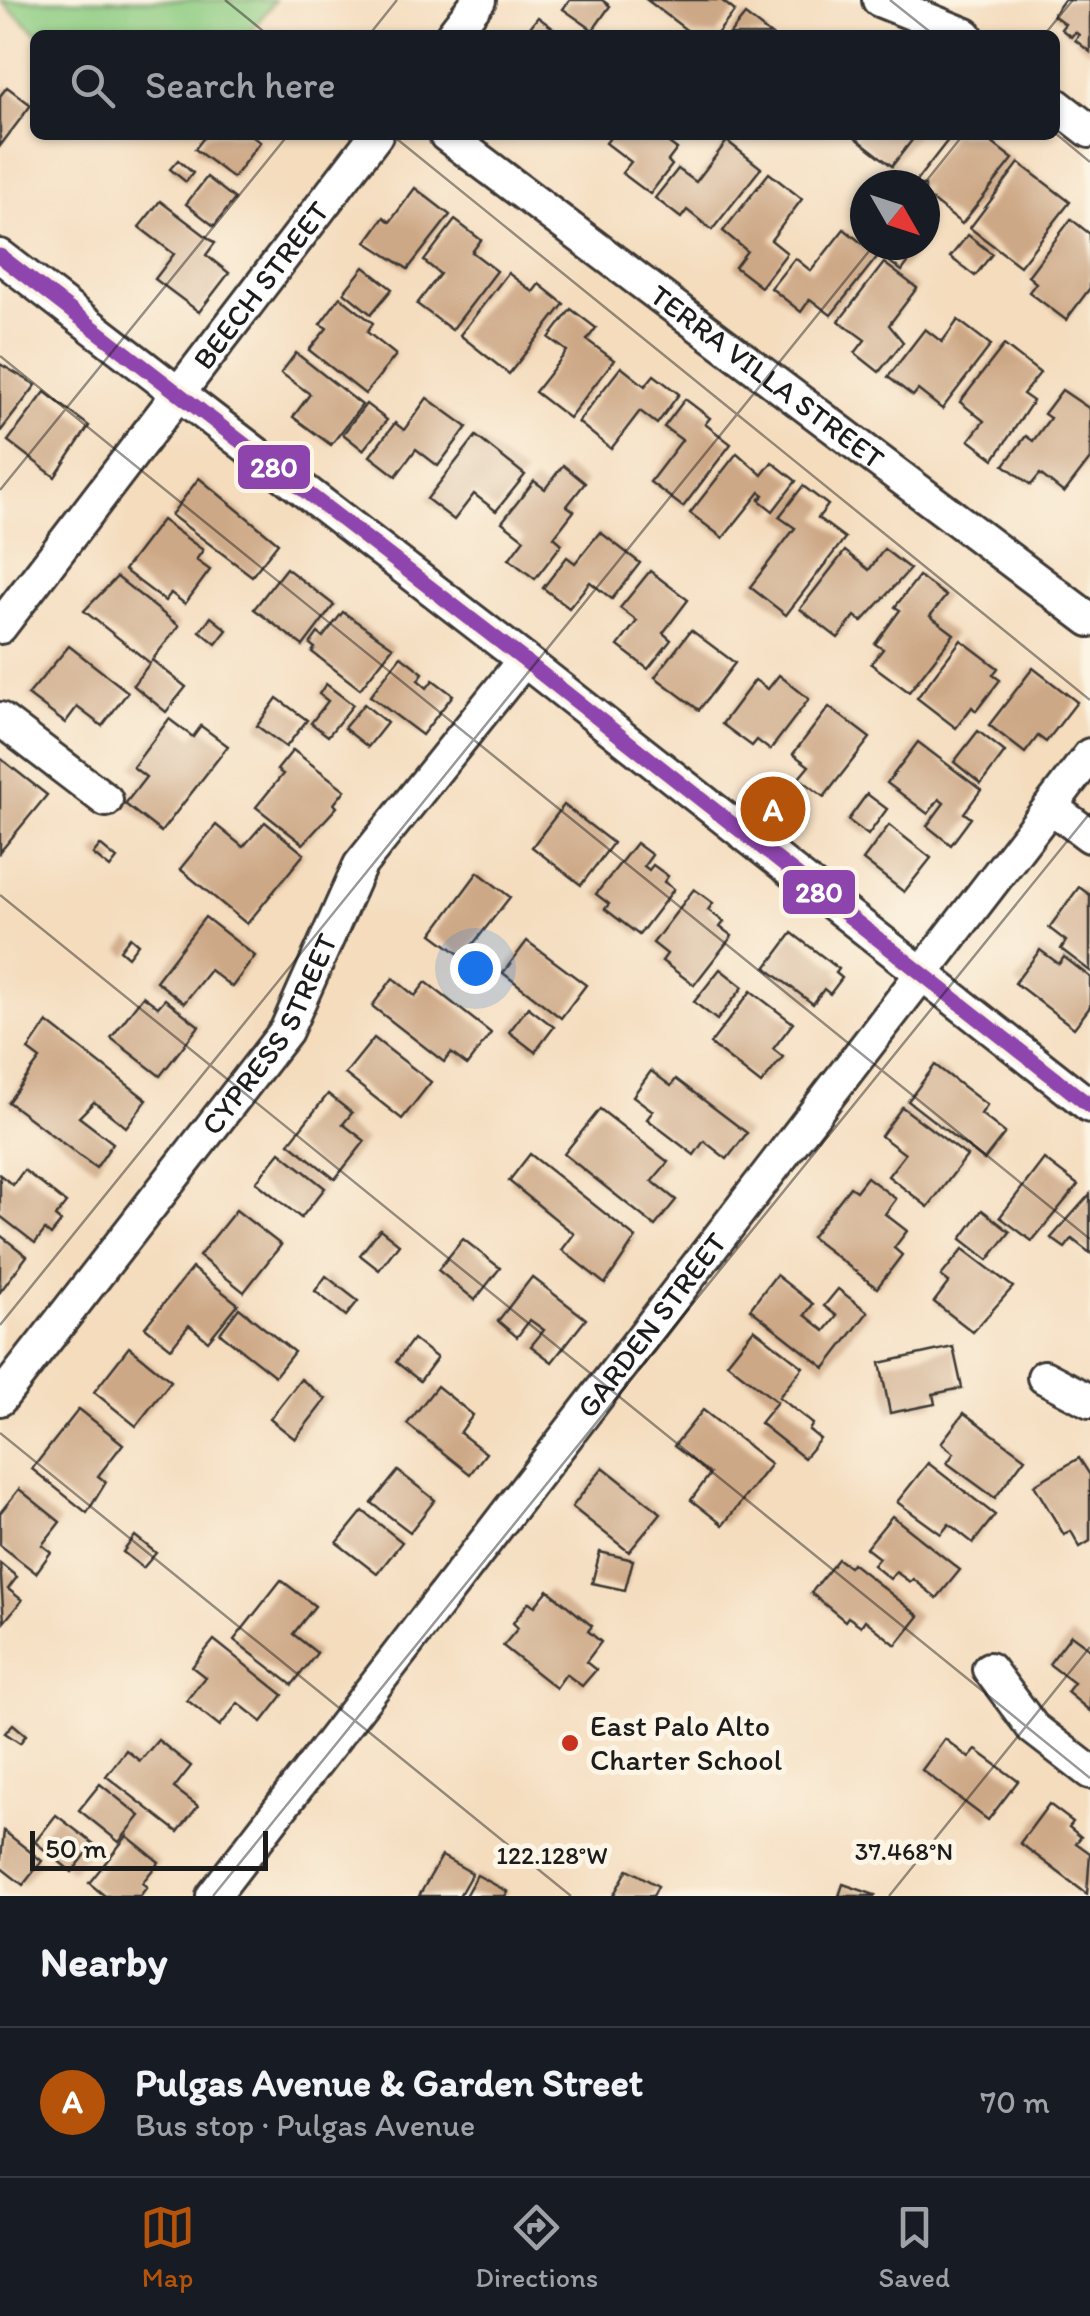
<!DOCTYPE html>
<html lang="en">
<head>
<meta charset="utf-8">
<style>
	:root { --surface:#171b24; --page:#20242c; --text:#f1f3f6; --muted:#9ea1a6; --line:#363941; --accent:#b45309 }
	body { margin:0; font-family:Itim,sans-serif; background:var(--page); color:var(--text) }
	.compass { position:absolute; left:850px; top:170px; width:90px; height:90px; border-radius:50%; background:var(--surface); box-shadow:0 2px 8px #0004; rotate:129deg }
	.scale { position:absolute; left:30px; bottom:25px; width:238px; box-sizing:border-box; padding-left:10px; border:5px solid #1c1c1c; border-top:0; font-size:28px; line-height:35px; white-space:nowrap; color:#1c1c1c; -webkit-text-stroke:8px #fcf5e5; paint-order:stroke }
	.you { position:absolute; left:475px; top:968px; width:35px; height:35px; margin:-25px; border:8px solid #fff; border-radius:50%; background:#1a73e8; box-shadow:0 0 0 15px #1a73e833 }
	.badge { display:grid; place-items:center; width:65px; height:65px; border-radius:50%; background:var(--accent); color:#fff; font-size:32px; font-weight:700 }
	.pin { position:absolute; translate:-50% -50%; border:5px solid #fff; box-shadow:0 2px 10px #0006 }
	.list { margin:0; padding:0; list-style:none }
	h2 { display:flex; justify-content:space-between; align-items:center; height:130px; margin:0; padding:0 40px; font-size:42px }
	h2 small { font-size:32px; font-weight:400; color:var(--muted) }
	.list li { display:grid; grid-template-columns:65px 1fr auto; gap:30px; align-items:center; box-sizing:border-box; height:150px; padding:0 40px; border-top:2px solid var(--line) }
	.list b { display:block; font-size:38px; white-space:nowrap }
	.list p { margin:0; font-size:32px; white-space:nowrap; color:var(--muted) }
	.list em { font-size:32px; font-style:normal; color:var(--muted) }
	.icon { flex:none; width:55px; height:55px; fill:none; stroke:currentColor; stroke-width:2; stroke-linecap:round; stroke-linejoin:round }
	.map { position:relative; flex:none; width:1090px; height:1896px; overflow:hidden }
	.search { position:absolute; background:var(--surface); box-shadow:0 2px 8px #0004; left:30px; right:30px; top:30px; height:110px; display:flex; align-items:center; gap:25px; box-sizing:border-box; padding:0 35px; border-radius:15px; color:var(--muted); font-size:38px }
	.sheet { height:280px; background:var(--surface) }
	nav { display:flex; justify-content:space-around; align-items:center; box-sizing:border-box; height:140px; border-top:2px solid var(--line); background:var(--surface); font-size:28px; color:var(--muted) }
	nav a { display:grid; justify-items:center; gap:5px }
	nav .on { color:var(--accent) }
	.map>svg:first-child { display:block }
	.green { fill:#8ecc82; stroke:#55744f; stroke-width:2.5 }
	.building { fill:#cda886 }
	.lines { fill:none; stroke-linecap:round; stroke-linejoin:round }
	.minor-casing { stroke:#3c3934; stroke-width:38 }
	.minor { stroke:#fff; stroke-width:32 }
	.bus-1-casing { stroke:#fcf5e5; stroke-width:22 }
	.bus-1 { stroke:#8e44ad; stroke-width:15 }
	.ticks { fill:none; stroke:#1c1c1c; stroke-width:2.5; stroke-opacity:0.45 }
	.poi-dot { fill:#c8321e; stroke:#fcf5e5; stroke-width:4 }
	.labels { text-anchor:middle; stroke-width:10; stroke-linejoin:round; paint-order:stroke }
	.street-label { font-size:30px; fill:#1c1c1c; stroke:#fcf5e5 }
	.poi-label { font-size:30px; fill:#1c1c1c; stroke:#fcf5e5; text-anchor:start }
	.ticks-label { font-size:25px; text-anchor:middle; fill:#1c1c1c; stroke:#fcf5e5; stroke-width:10; stroke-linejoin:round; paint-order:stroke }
	.line-badge { stroke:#fcf5e5; stroke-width:4 }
	.badge-label { font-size:28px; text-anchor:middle; font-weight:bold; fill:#fff }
</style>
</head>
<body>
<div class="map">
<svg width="1090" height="1896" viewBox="0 0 1090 1896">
	<rect width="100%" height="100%" fill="#fcf5e5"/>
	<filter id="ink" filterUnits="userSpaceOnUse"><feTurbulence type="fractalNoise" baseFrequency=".01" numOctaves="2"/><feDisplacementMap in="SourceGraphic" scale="20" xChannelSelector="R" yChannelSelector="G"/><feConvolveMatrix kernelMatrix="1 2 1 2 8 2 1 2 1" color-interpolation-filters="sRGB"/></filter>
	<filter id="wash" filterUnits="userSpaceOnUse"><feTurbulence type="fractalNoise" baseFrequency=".0048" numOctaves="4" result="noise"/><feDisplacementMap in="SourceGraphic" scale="40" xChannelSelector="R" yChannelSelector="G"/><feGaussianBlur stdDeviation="2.25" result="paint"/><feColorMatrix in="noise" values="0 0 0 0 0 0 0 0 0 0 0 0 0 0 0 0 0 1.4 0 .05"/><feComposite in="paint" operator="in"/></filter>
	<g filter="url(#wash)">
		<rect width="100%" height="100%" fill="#f4dcbd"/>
		<path class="green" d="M0 0H275L248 35H39Z"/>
		<g id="blocks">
			<g class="building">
				<path d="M570 0H602L610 6 593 30 563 9Z"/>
				<path d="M647 0H721L735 11 716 35H693Z"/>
				<path d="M1064 0H1090V52L1075 40 1079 35 1075 32 1071 37 1061 29 1065 24 1053 15Z"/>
				<path d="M745 15 771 35H729Z"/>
				<path d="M538 17 562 35H524Z"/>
				<path d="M7 87 31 105 0 146V96Z"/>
				<path d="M206 135H250L260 142 233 178 195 149Z"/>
				<path d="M612 135H668L665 140 677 149 668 161 672 165 650 194 622 173 631 162 606 143Z"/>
				<path d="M859 135H916L892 166 856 138Z"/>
				<path d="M952 135H982L1013 159 962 224 925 195V185H913Z"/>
				<path d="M727 141 761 168 712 230 687 210 681 218 655 198 678 169 696 182Z"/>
				<path d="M178 160 193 173 186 182 170 169Z"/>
				<path d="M1019 163 1070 202 1020 266 970 228Z"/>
				<path d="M769 173 802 199 771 240 787 253 761 287 735 267 747 251 723 231Z"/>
				<path d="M207 177 235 199 214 226 186 204Z"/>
				<path d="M415 188 450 215 408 269 366 242 384 217 390 222Z"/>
				<path d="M160 201 215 243 206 255 229 273 199 312 155 279 174 254 139 227Z"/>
				<path d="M1071 219 1090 234V288L1066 320 1029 292 1036 283 1028 276Z"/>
				<path d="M455 220 481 240 472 252 497 271 452 330 417 304 440 274 424 261Z"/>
				<path d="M844 229 878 256 831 315 810 299 801 312 771 288 795 258 811 271Z"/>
				<path d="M968 235 992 254 975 276 950 257Z"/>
				<path d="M898 245 915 253 902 271 886 259Z"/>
				<path d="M884 263 917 288 889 325 903 342 879 372 855 353 865 340 839 321Z"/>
				<path d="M364 267 392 289 371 314 344 292Z"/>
				<path d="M508 273 533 292 539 284 564 304 509 374 460 335Z"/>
				<path d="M340 297 373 323 367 332 396 355 365 394 309 350 327 328 320 324Z"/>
				<path d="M571 309 596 328 587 340 614 360 569 418 535 392 567 351 549 338Z"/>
				<path d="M958 320 991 345 942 409 918 390 913 396 888 377 925 329 942 342Z"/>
				<path d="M1004 345 1040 373 1023 394 1033 401 994 459 969 440 984 421 960 402Z"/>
				<path d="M296 353 362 405 331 445 293 417 310 394 281 373Z"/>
				<path d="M0 364 36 385 0 432Z"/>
				<path d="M621 367 645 386 654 375 679 394 657 424 640 411 611 449 578 422Z"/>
				<path d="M1062 390 1090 409V459L1064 493 1040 474 1031 485 1004 465 1026 436 1033 441 1050 418 1044 414Z"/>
				<path d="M45 392 89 426 55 477 8 441Z"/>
				<path d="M427 398 467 427 438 466 416 449 396 476 370 456 395 423 404 430Z"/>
				<path d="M685 399 710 418 705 424 731 444 683 507 650 482 682 440 664 427Z"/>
				<path d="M366 404 387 420 363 450 343 434Z"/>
				<path d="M476 436 525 475 496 511 474 494 454 520 427 499Z"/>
				<path d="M737 453 762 475 772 462 796 481 773 511 759 500 764 495 760 492 723 538 690 513Z"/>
				<path d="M563 465 585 483 567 506 574 511 554 537 562 544 535 579 509 559 524 539 502 522 534 481 545 489Z"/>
				<path d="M199 478 278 543 252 576 171 515Z"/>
				<path d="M803 486 828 505 818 518 845 538 786 615 750 587 795 528 779 517Z"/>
				<path d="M162 520 203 550 196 560 210 570 185 604 171 593 165 601 124 570Z"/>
				<path d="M600 532 640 563 612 599 590 582 569 608 543 588 567 557 575 563Z"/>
				<path d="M884 549 910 569 862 622 855 616 838 638 800 609 845 551 869 570Z"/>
				<path d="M286 568 334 605 303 646 254 609Z"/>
				<path d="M650 571 688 600 663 633 671 640 648 669 618 646 637 621 620 608Z"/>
				<path d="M919 576 946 596 930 616 954 634 909 692 871 664 883 649 875 644 900 610 895 607Z"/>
				<path d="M117 577 179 626 152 660 186 687 166 712 133 685 150 663 84 611Z"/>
				<path d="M343 612 393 647 360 689 312 652 315 648 310 644 318 633 323 637Z"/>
				<path d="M211 617 227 630 216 644 200 631Z"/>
				<path d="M691 630 735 663 699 710 655 677Z"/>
				<path d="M961 640 998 668 993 675 1000 680 976 711 972 707 956 728 917 698Z"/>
				<path d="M69 646 128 692 102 726 77 707 65 723 28 695Z"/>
				<path d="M401 656 423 673 418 680 427 688 433 680 453 695 422 735 370 696Z"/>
				<path d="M1033 668 1077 702 1046 742 1038 736 1025 753 989 725Z"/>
				<path d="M779 675 809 699 770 750 757 740 752 746 722 724 755 680 768 689Z"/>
				<path d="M326 684 353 705 328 736 311 723 328 701 319 694Z"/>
				<path d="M277 698 307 720 286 747 257 726Z"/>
				<path d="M364 704 387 723 368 747 344 728Z"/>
				<path d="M829 707 870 738 824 797 799 778 809 766 793 754Z"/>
				<path d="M169 719 193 737 201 726 228 746 161 832 125 804 146 777 133 767Z"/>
				<path d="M978 731 1005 752 981 784 954 762Z"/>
				<path d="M918 742 981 790 964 813 971 818 951 845 927 826 944 803 939 799 928 814 887 783Z"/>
				<path d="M293 750 345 790 334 804 337 807 303 844 256 807 283 774 277 770Z"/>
				<path d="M0 758 47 795 0 852Z"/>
				<path d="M867 794 887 809 868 835 848 820Z"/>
				<path d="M564 805 613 843 581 885 532 847Z"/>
				<path d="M265 822 304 854 247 924 180 869 216 825 243 847Z"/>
				<path d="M889 825 931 858 904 892 863 860Z"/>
				<path d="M636 843 652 855 644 866 649 870 653 865 668 876 664 882 674 889 639 935 605 909 609 904 596 894Z"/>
				<path d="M100 845 117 859 110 868 93 854Z"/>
				<path d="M478 872 510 897 463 957 432 934Z"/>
				<path d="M1079 887 1090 895V971L1061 949 1066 941 1049 928Z"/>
				<path d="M694 889 713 903 708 910 724 922 720 927 732 936 694 985 662 961 667 954 653 943Z"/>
				<path d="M205 917 255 956 232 987 210 970 184 1003 156 981Z"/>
				<path d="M792 933 839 969 836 973 842 978 830 994 824 989 813 1004 766 968Z"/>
				<path d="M130 937 138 944 128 957 120 950Z"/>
				<path d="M527 941 586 985 561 1018 503 973Z"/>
				<path d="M1040 950 1059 964 1064 957 1090 977V1007L1074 1028 1015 983Z"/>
				<path d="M720 969 743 987 717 1020 694 1002Z"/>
				<path d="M393 978 415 996 426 982 491 1033 467 1065 451 1053 444 1062 372 1006Z"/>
				<path d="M751 991 793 1023 773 1049 783 1057 761 1084 710 1044Z"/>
				<path d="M143 996 158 1007 165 999 199 1026 160 1076 111 1038Z"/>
				<path d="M528 1007 554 1027 535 1052 509 1032Z"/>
				<path d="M47 1022 147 1100 126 1127 94 1102 79 1117 113 1143 96 1168 8 1102 40 1059 28 1050Z"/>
				<path d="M374 1038 431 1082 402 1119 345 1074Z"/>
				<path d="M935 1065 987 1105 981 1114 1005 1133 984 1160 908 1101Z"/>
				<path d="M651 1071 671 1086 676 1079 747 1133 727 1159 704 1141 694 1155 647 1119 653 1111 633 1096Z"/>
				<path d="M328 1094 352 1113 343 1124 365 1141 335 1179 289 1143Z"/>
				<path d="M902 1107 967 1156 928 1207 888 1176 905 1154 881 1136Z"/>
				<path d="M600 1109 668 1162 652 1181 676 1200 655 1226 564 1154Z"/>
				<path d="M280 1152 325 1188 301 1218 256 1182Z"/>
				<path d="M530 1154 636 1238 605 1284 562 1250 574 1234 509 1181Z"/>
				<path d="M1044 1159 1078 1185 1032 1241 1000 1217Z"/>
				<path d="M24 1170 66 1203 55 1217 61 1222 51 1235 45 1230 35 1243 0 1216V1175L13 1185Z"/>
				<path d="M867 1177 896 1199 885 1214 907 1231 894 1248 902 1255 877 1288 811 1237 850 1187 856 1191Z"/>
				<path d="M1090 1194V1253L1072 1239 1065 1248 1051 1238Z"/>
				<path d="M236 1210 281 1245 244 1292 199 1256Z"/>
				<path d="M982 1210 1010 1232 988 1260 961 1239Z"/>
				<path d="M380 1229 399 1244 379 1270 360 1255Z"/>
				<path d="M0 1235 27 1256 0 1292Z"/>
				<path d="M463 1239 500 1268 475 1300 438 1270Z"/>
				<path d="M963 1249 1013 1287 973 1332 934 1302 949 1282 941 1276Z"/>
				<path d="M192 1268 238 1304 208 1341 189 1325 171 1348 145 1327Z"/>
				<path d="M776 1275 813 1304 805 1315 825 1331 837 1316 824 1306 838 1289 868 1312 825 1368 750 1309Z"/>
				<path d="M326 1276 358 1301 346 1316 315 1291Z"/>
				<path d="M532 1277 586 1319 552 1362 531 1346 544 1330 530 1320 517 1337 498 1321Z"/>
				<path d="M239 1308 294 1352 275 1376 220 1333Z"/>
				<path d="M754 1329 803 1367 779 1397 813 1424 809 1430 820 1439 804 1458 760 1423 777 1402 727 1363Z"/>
				<path d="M413 1339 437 1358 420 1381 396 1362Z"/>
				<path d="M129 1347 171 1381 136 1426 94 1392Z"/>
				<path d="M953 1347 962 1388 933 1394 935 1404 890 1413 880 1363Z"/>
				<path d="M301 1379 326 1399 295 1439 270 1419Z"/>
				<path d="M437 1386 473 1415 460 1433 486 1453 470 1474 407 1424Z"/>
				<path d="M79 1409 123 1444 98 1476 106 1482 87 1513 32 1469Z"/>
				<path d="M703 1410 771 1464 723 1525 691 1500 710 1474 674 1446Z"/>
				<path d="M964 1413 1025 1458 995 1498 947 1463 954 1453 941 1443Z"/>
				<path d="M1079 1458 1090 1475V1541L1080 1547 1071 1531 1064 1535 1034 1485Z"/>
				<path d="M928 1463 995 1515 973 1543 949 1524 941 1534 897 1502Z"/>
				<path d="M603 1467 661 1513 629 1552 572 1507Z"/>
				<path d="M398 1471 435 1500 410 1532 372 1503Z"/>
				<path d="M19 1489 60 1522 42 1545 51 1552 36 1573 0 1545V1513Z"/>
				<path d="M363 1511 402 1542 377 1574 337 1543Z"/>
				<path d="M892 1516 960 1570 937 1598 913 1579 910 1582 896 1572 890 1579 873 1565 879 1558 866 1548Z"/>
				<path d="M135 1536 156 1553 143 1568 123 1552Z"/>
				<path d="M600 1552 633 1560 625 1590 592 1583Z"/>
				<path d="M838 1559 849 1567 852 1563 919 1616 896 1645 865 1620 861 1626 848 1617 845 1621 811 1593Z"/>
				<path d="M0 1563 17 1577 8 1589 22 1600 4 1622Z"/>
				<path d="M281 1580 315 1606 293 1634 317 1653 292 1685 234 1640Z"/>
				<path d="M548 1590 592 1626 588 1631 601 1642 586 1662 596 1670 582 1686 566 1674 556 1688 503 1646 518 1628 513 1623 529 1602 535 1606Z"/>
				<path d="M1071 1635 1090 1649V1711L1067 1692 1074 1683 1049 1664Z"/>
				<path d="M214 1640 283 1695 262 1722 238 1703 220 1726 187 1700 205 1677 192 1667Z"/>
				<path d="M13 1724 26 1735 20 1743 5 1733Z"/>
				<path d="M945 1739 969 1758 976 1750 1018 1781 988 1820 922 1770Z"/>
				<path d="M158 1740 191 1766 174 1788 198 1806 178 1832 106 1776 126 1750 140 1761Z"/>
				<path d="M100 1784 140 1816 119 1842 79 1810Z"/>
				<path d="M1049 1804 1073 1822 1069 1827 1081 1837 1076 1843 1090 1853 1087 1894 1020 1843Z"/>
				<path d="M56 1815 94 1844 72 1872 35 1842Z"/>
				<path d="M4 1831 42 1861 23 1885 0 1867Z"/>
				<path d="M127 1836 159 1862 142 1883 147 1887 140 1896H105L89 1883Z"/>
				<path d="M442 1856 472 1873 459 1896H419Z"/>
				<path d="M628 1869 658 1886 653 1896H613Z"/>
				<path d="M477 1875 508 1892 505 1896H465Z"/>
				<path d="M843 1884 875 1895 874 1896H839Z"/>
			</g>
		</g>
	</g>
	<g filter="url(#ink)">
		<use href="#blocks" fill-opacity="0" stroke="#3c3934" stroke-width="2.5"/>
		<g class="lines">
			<defs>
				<g id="minor">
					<path d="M879 0 966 35"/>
					<path d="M452 35 479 0"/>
					<path d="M1055 104 1090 131"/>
					<path id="s1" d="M446 135 1090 620"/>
					<path d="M0 256 524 660 1090 1106"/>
					<path id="s2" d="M0 627 376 135"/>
					<path d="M0 719 106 800"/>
					<path d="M1051 807 1090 836"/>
					<path d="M1044 1377 1090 1401"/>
					<path id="s3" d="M0 1399 286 1031 360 865 524 660"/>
					<path d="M989 1669 1033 1728 1090 1772"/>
					<path id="s4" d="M213 1896 1090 755"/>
				</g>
			</defs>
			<use href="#minor" class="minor-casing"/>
			<use href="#minor" class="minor"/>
			<defs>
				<path id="bus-1" d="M0 256 524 660 1090 1106"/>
			</defs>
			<use href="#bus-1" class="bus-1-casing"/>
			<use href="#bus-1" class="bus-1"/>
		</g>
	</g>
	<path class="ticks" d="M225 0 268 35M890 0 934 35M369 35 397 0M1044 35 1073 0M1055 133 1090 162M392 135 1090 700M923 185 963 135M0 356 1090 1239M0 490 288 135M0 895 1090 1778M0 1325 874 245M0 1433 571 1896M213 1896 1090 813M889 1896 1090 1647"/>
	<circle class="poi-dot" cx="570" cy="1743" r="10"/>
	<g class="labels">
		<g class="street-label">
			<text dy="10" stroke="none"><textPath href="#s2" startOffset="430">BEECH STREET</textPath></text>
			<text dy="10" stroke="none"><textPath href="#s1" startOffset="402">TERRA VILLA STREET</textPath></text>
			<text dy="10" stroke="none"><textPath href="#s3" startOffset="455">CYPRESS STREET</textPath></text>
			<text dy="10" stroke="none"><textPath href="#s4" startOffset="720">GARDEN STREET</textPath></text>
		</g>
		<g class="poi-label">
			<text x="590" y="1736">East Palo Alto<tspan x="590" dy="34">Charter School</tspan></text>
		</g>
	</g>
	<g class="ticks-label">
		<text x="904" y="1860">37.468°N</text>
		<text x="552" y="1864">122.128°W</text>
	</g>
	<g class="line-badge">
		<rect x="236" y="443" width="76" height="48" rx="10" fill="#8e44ad"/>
		<rect x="781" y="868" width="76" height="48" rx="10" fill="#8e44ad"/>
	</g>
	<g class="badge-label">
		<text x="274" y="477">280</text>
		<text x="819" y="902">280</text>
	</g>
</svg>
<svg class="compass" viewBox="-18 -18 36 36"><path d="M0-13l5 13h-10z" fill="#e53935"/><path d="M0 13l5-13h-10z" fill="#9ea1a6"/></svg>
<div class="scale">50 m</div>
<div class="you"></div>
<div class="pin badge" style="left:773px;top:809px">A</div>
<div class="search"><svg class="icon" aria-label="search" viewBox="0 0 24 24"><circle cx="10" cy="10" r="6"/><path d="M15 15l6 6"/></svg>Search here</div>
</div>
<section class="sheet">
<h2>Nearby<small></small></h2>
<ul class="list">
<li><span class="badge">A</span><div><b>Pulgas Avenue &amp; Garden Street</b><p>Bus stop · Pulgas Avenue</p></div><em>70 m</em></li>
</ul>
</section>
<nav>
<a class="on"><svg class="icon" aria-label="map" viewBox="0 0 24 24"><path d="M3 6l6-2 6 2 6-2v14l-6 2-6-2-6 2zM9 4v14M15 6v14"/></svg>Map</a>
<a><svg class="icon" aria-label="directions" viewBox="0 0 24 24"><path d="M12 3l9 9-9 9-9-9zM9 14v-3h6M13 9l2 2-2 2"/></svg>Directions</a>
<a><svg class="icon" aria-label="saved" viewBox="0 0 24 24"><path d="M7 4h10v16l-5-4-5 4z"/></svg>Saved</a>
</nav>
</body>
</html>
